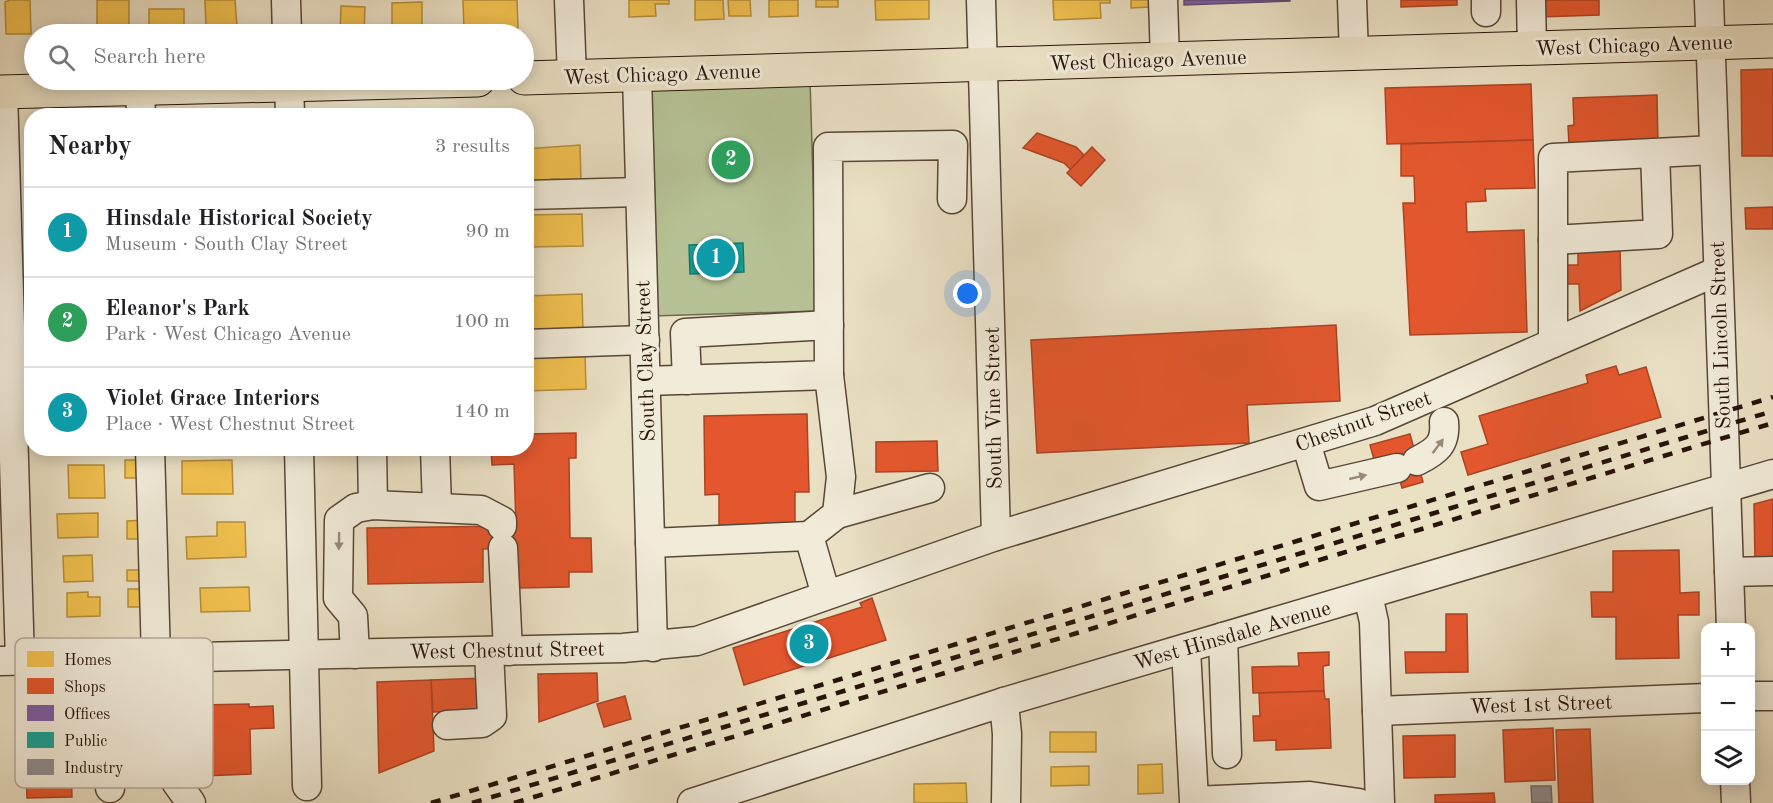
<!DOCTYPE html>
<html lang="en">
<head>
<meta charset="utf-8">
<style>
	:root { --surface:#fff; --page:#f2f2f2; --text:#202124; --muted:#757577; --line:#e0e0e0; --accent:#111827 }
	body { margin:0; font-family:"Old Standard TT",serif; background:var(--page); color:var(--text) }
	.controls { position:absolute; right:18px; bottom:18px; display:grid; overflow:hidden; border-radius:12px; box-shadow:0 3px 15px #0003 }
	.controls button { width:54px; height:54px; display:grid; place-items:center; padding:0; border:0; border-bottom:2px solid var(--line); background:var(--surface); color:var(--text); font:30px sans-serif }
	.you { position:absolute; left:968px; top:294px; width:21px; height:21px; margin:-15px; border:4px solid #fff; border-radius:50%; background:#1a73e8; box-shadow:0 0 0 9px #1a73e833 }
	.badge { display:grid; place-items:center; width:39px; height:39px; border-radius:50%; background:var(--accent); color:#fff; font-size:20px; font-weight:700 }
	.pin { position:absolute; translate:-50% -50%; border:3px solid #fff; box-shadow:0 2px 6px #0006 }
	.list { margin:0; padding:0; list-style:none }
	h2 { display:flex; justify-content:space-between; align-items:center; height:78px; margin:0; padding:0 24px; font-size:26px }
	h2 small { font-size:20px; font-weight:400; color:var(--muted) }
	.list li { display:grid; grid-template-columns:39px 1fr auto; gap:18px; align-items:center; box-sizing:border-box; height:90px; padding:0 24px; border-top:2px solid var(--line) }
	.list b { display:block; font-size:22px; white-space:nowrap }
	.list p { margin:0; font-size:20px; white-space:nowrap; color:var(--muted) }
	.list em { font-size:20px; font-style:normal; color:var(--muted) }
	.icon { flex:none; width:33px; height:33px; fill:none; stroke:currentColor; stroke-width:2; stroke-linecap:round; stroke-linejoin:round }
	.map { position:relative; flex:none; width:1773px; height:803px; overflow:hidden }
	.search { position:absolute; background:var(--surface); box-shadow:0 3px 15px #0003; left:24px; top:24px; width:510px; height:66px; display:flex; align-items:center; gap:15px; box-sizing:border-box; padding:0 21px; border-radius:33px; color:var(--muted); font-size:22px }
	.panel { position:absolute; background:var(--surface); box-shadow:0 3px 15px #0003; left:24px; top:108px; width:510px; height:348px; border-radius:24px }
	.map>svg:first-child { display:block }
	.green { fill:#b6c295; stroke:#6f6b4e; stroke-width:1.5 }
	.homes { fill:#f2c14e; stroke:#b58d39; stroke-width:1.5 }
	.shops { fill:#e4572e; stroke:#ac4323; stroke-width:1.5 }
	.offices { fill:#7b5ea7; stroke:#624877; stroke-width:1.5 }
	.public { fill:#17a398; stroke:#1c786d; stroke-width:1.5 }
	.industry { fill:#8d8d92; stroke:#6f6969; stroke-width:1.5 }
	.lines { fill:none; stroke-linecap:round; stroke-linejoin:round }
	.minor-casing { stroke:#584737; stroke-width:31 }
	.major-casing { stroke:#281408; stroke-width:35 }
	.minor { stroke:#f1ebd9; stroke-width:28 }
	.major { stroke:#eae0c4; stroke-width:33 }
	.rail { stroke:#281408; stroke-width:4.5; stroke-dasharray:10 10; stroke-linecap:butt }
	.oneway { fill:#978a7b }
	.labels { text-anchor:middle; stroke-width:6; stroke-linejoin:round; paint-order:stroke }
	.street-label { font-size:21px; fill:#281408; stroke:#f1ebd9 }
	.key { fill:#f1ebd9; stroke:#b5aa9a; stroke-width:1.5 }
	.key-label { font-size:16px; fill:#281408 }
</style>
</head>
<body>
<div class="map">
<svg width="1773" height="803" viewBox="0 0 1773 803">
	<rect width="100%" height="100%" fill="#eae0c4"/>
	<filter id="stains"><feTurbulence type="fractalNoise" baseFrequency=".00333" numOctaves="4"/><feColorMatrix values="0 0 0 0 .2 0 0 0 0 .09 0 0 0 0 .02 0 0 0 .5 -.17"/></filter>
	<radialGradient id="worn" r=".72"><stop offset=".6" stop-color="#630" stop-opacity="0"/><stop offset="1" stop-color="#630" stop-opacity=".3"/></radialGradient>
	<path class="green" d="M810 80 817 311 653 316 647 84Z"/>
	<g class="homes">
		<path d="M10 0H30L31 34H6L5 2Z"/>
		<path d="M97 0H129V27H116V32H97Z"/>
		<path d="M205 0H235L237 26 206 27Z"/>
		<path d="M463 0H517L518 28 464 30Z"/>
		<path d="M629 0H669V4H655L656 16 629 17Z"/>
		<path d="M695 0H723L724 19 695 20Z"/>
		<path d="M728 0H750L751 16H729Z"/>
		<path d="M769 0H798V16L769 17Z"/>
		<rect x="816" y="0" width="22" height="7"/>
		<path d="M875 0H929V19L876 20Z"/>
		<path d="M1053 0H1110V3H1100L1101 18 1054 20Z"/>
		<path d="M1131 0H1150V7L1131 8Z"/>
		<path d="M422 2V27H412V33H392V3Z"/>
		<path d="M341 6 365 7 364 34H340Z"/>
		<path d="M149 9H184V33L158 34V26H149Z"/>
		<path d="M580 145 581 182 559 183V179H551V182L527 187 526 149Z"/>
		<path d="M582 214 583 246 526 247V215Z"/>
		<path d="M582 294 583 330 526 331V296Z"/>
		<path d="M585 354 586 389 526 391V356Z"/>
		<rect x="118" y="448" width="20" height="4"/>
		<rect x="125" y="460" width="18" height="18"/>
		<path d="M232 460 233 494H182V461Z"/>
		<path d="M68 465H104L105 498H69Z"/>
		<path d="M98 513V537L58 538 57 514Z"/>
		<path d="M147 520V539H127V521Z"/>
		<path d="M217 522H245L246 557 187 559 186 537 217 536Z"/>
		<path d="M92 555 93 581 64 582 63 556Z"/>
		<rect x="127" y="570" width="17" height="11"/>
		<path d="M249 587 250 611 201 612 200 588Z"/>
		<rect x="128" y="589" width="18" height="18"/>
		<path d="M88 592V597H100V616L67 617V593Z"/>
		<rect x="1050" y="732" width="46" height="20"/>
		<path d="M1162 764 1163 793 1138 794V765Z"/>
		<path d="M1089 766V785L1051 786V767Z"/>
		<path d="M966 783 967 803H914V784Z"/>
	</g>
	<g class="shops">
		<path d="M1401 0H1457V5L1401 7Z"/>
		<path d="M1538 0H1599V15L1539 17Z"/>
		<path d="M1773 69V156H1742L1741 70Z"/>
		<path d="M1531 84 1533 140 1387 144 1385 88Z"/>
		<path d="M1657 95 1658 143 1569 145 1568 126 1574 125 1573 98Z"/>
		<path d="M1037 133 1076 147 1084 155 1071 170 1064 163 1023 148Z"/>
		<path d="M1533 140 1535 188 1485 189 1486 201 1466 202 1467 232 1524 230 1527 332 1410 335 1403 203H1415L1414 176H1401V144Z"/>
		<path d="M1092 147 1105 160 1081 186 1067 173Z"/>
		<path d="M1773 207V229H1746L1745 208Z"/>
		<path d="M1620 245 1621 290 1580 311 1579 284H1559L1558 265H1578V246Z"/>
		<path d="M1336 325 1340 401 1247 405 1249 443 1037 453 1031 340Z"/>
		<path d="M1616 366 1619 375 1646 367 1661 417 1468 475 1461 452 1488 444 1479 416 1588 383 1586 375Z"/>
		<path d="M807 414 809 492H795V524L719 525V494L705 495 704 416Z"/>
		<path d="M576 433V458H569L570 538H591L592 572H569V587L519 588V572L513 573V548L483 549V582L368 584 367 528 516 526 514 464 492 465 491 448H526V434Z"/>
		<path d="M1410 434 1423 482 1402 488 1394 458 1375 463 1370 445Z"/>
		<path d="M937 441 938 471 876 472V442Z"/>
		<path d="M1773 499V561H1755L1754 504Z"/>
		<path d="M1679 550 1680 593 1699 592V615H1678L1679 658 1616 659V617H1592L1591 592H1613V551Z"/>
		<path d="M872 598 886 640 744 685 733 648 862 607 860 603Z"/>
		<path d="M1446 614H1467L1468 672 1406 673 1405 652H1446Z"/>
		<path d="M1329 652V665L1323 666 1324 691 1253 693 1252 667 1299 666 1298 653Z"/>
		<path d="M597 673 598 701 539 722 538 674Z"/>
		<path d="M484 678 485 710 433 712 431 680Z"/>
		<path d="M431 680 434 751 379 773 377 682Z"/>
		<path d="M1324 691 1325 699H1329L1331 748 1276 750V740L1254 741 1253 716H1260L1259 693Z"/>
		<path d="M625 696 631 719 604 727 597 704Z"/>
		<path d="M69 700 72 797 27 798 24 710 32 701Z"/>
		<path d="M249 704V707L273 706 274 728 250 729 251 774 203 776 201 705Z"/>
		<path d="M1553 728 1555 780 1505 782 1503 730Z"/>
		<path d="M1590 729 1593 803H1559L1556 730Z"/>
		<path d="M1455 735V777L1404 778 1403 736Z"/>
		<path d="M1494 793 1495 803H1435V795Z"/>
	</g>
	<path class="offices" d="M1184 0H1290V1L1184 5Z"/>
	<path class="public" d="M743 243 744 272 690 274 689 245Z"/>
	<path class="industry" d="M1531 786H1551L1552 803H1532Z"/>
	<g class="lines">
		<defs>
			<g id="minor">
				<path d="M286 0 287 34"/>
				<path d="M569 0 572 77"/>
				<path d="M981 0 996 536"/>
				<path d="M1163 0 1165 59"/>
				<path d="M1352 0 1354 54"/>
				<path d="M1486 0V12"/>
				<path d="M1531 0 1532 48"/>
				<path d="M1709 0 1731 628"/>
				<path d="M637 75 653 647"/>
				<path d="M289 80 290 116"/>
				<path d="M140 88 141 116"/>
				<path d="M3 92 20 661"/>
				<path d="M526 195 640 192"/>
				<path d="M1553 240 1658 234 1655 153"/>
				<path d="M1553 343V158L1714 150"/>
				<path d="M526 344 645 340"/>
				<path d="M687 380 685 333 829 325"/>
				<path d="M646 381 829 375 828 147 953 145 952 199"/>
				<path d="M1306 443 1319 486 1397 468"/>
				<path d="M150 448 156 658"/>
				<path d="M299 448 307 786"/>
				<path d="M372 448 373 505"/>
				<path d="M435 448 437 507"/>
				<path d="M1417 461C1437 451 1446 444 1444 422"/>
				<path d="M837 514 930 488"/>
				<path d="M650 543 809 536"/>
				<path d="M503 548 508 651"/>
				<path d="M1729 572 1773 571"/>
				<path d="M826 595 809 536 837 514 841 477 829 375"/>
				<path d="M1368 595 1374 622 1380 803"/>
				<path d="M1223 637 1227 754"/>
				<path d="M1186 649 1194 801 1310 796 1359 803"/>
				<path d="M355 654 353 616 338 598 339 520 356 508 373 505 481 510 502 521V526"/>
				<path d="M174 658 176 782 191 803"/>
				<path d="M107 659 110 788"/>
				<path d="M0 661 623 648 697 641 996 536 1375 421 1718 271"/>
				<path d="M1750 696H1773"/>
				<path d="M1004 702 1007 734 1006 803"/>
				<path d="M1377 711 1706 698"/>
				<path d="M447 725 482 723 492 716 489 651"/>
				<path d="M1735 780 1736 803"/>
				<path d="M692 803 1004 702 1773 474"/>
			</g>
			<g id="major">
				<path d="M524 78 1773 41"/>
				<path d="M0 92 478 80"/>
			</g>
		</defs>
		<use href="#minor" class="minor-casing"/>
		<use href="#major" class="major-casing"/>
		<use href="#minor" class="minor"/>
		<use href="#major" class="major"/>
		<g class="rail">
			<path d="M431 803 1773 397"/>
			<path d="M472 803 1773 411"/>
			<path d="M514 803 1773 423"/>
		</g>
	</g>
	<defs><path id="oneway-solid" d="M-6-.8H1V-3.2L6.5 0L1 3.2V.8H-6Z" transform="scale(1.5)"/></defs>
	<g class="oneway">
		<use href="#oneway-solid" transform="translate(1438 446) rotate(-53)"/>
		<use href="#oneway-solid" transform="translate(1358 477) rotate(-13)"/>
		<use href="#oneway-solid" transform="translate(339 541) rotate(91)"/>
	</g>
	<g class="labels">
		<g class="street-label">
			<text transform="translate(1634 45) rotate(-2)" y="7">West Chicago Avenue</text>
			<text transform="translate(1148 60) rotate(-2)" y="7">West Chicago Avenue</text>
			<text transform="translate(662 74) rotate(-2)" y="7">West Chicago Avenue</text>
			<text transform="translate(1720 335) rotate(-92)" y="7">South Lincoln Street</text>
			<text transform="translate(645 361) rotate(-92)" y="7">South Clay Street</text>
			<text transform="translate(993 408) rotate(-91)" y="7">South Vine Street</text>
			<text transform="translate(1363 421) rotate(-20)" y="7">Chestnut Street</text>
			<text transform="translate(1232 635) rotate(-16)" y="7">West Hinsdale Avenue</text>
			<text transform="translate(507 650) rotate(-1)" y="7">West Chestnut Street</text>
			<text transform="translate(1541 704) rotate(-2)" y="7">West 1st Street</text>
		</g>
	</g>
	<rect x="15" y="638" width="198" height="150" rx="9" class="key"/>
	<rect x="27" y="651" width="27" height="16" fill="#f2c14e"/>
	<rect x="27" y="678" width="27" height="16" fill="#e4572e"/>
	<rect x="27" y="705" width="27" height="16" fill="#7b5ea7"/>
	<rect x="27" y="732" width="27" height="16" fill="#17a398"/>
	<rect x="27" y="759" width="27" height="16" fill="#8d8d92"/>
	<g class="key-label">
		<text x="64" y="665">Homes</text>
		<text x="64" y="692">Shops</text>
		<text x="64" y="719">Offices</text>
		<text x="64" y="746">Public</text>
		<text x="64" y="773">Industry</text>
	</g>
	<rect width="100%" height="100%" filter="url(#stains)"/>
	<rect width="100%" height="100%" fill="url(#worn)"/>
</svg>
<div class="controls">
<button>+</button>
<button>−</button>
<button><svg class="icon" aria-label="layers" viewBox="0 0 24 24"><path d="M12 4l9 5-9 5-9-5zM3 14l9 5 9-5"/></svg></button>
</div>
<div class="you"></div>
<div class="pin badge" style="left:716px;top:258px;background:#0f9aa8">1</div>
<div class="pin badge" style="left:731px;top:160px;background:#2e9e5b">2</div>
<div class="pin badge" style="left:809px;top:644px;background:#0f9aa8">3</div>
<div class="search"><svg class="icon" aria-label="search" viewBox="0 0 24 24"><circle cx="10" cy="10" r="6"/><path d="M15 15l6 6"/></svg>Search here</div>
<section class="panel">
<h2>Nearby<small>3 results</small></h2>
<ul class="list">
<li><span class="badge" style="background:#0f9aa8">1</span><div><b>Hinsdale Historical Society</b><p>Museum · South Clay Street</p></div><em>90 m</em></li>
<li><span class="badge" style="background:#2e9e5b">2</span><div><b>Eleanor's Park</b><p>Park · West Chicago Avenue</p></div><em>100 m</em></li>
<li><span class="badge" style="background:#0f9aa8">3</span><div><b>Violet Grace Interiors</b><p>Place · West Chestnut Street</p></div><em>140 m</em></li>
</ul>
</section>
</div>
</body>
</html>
